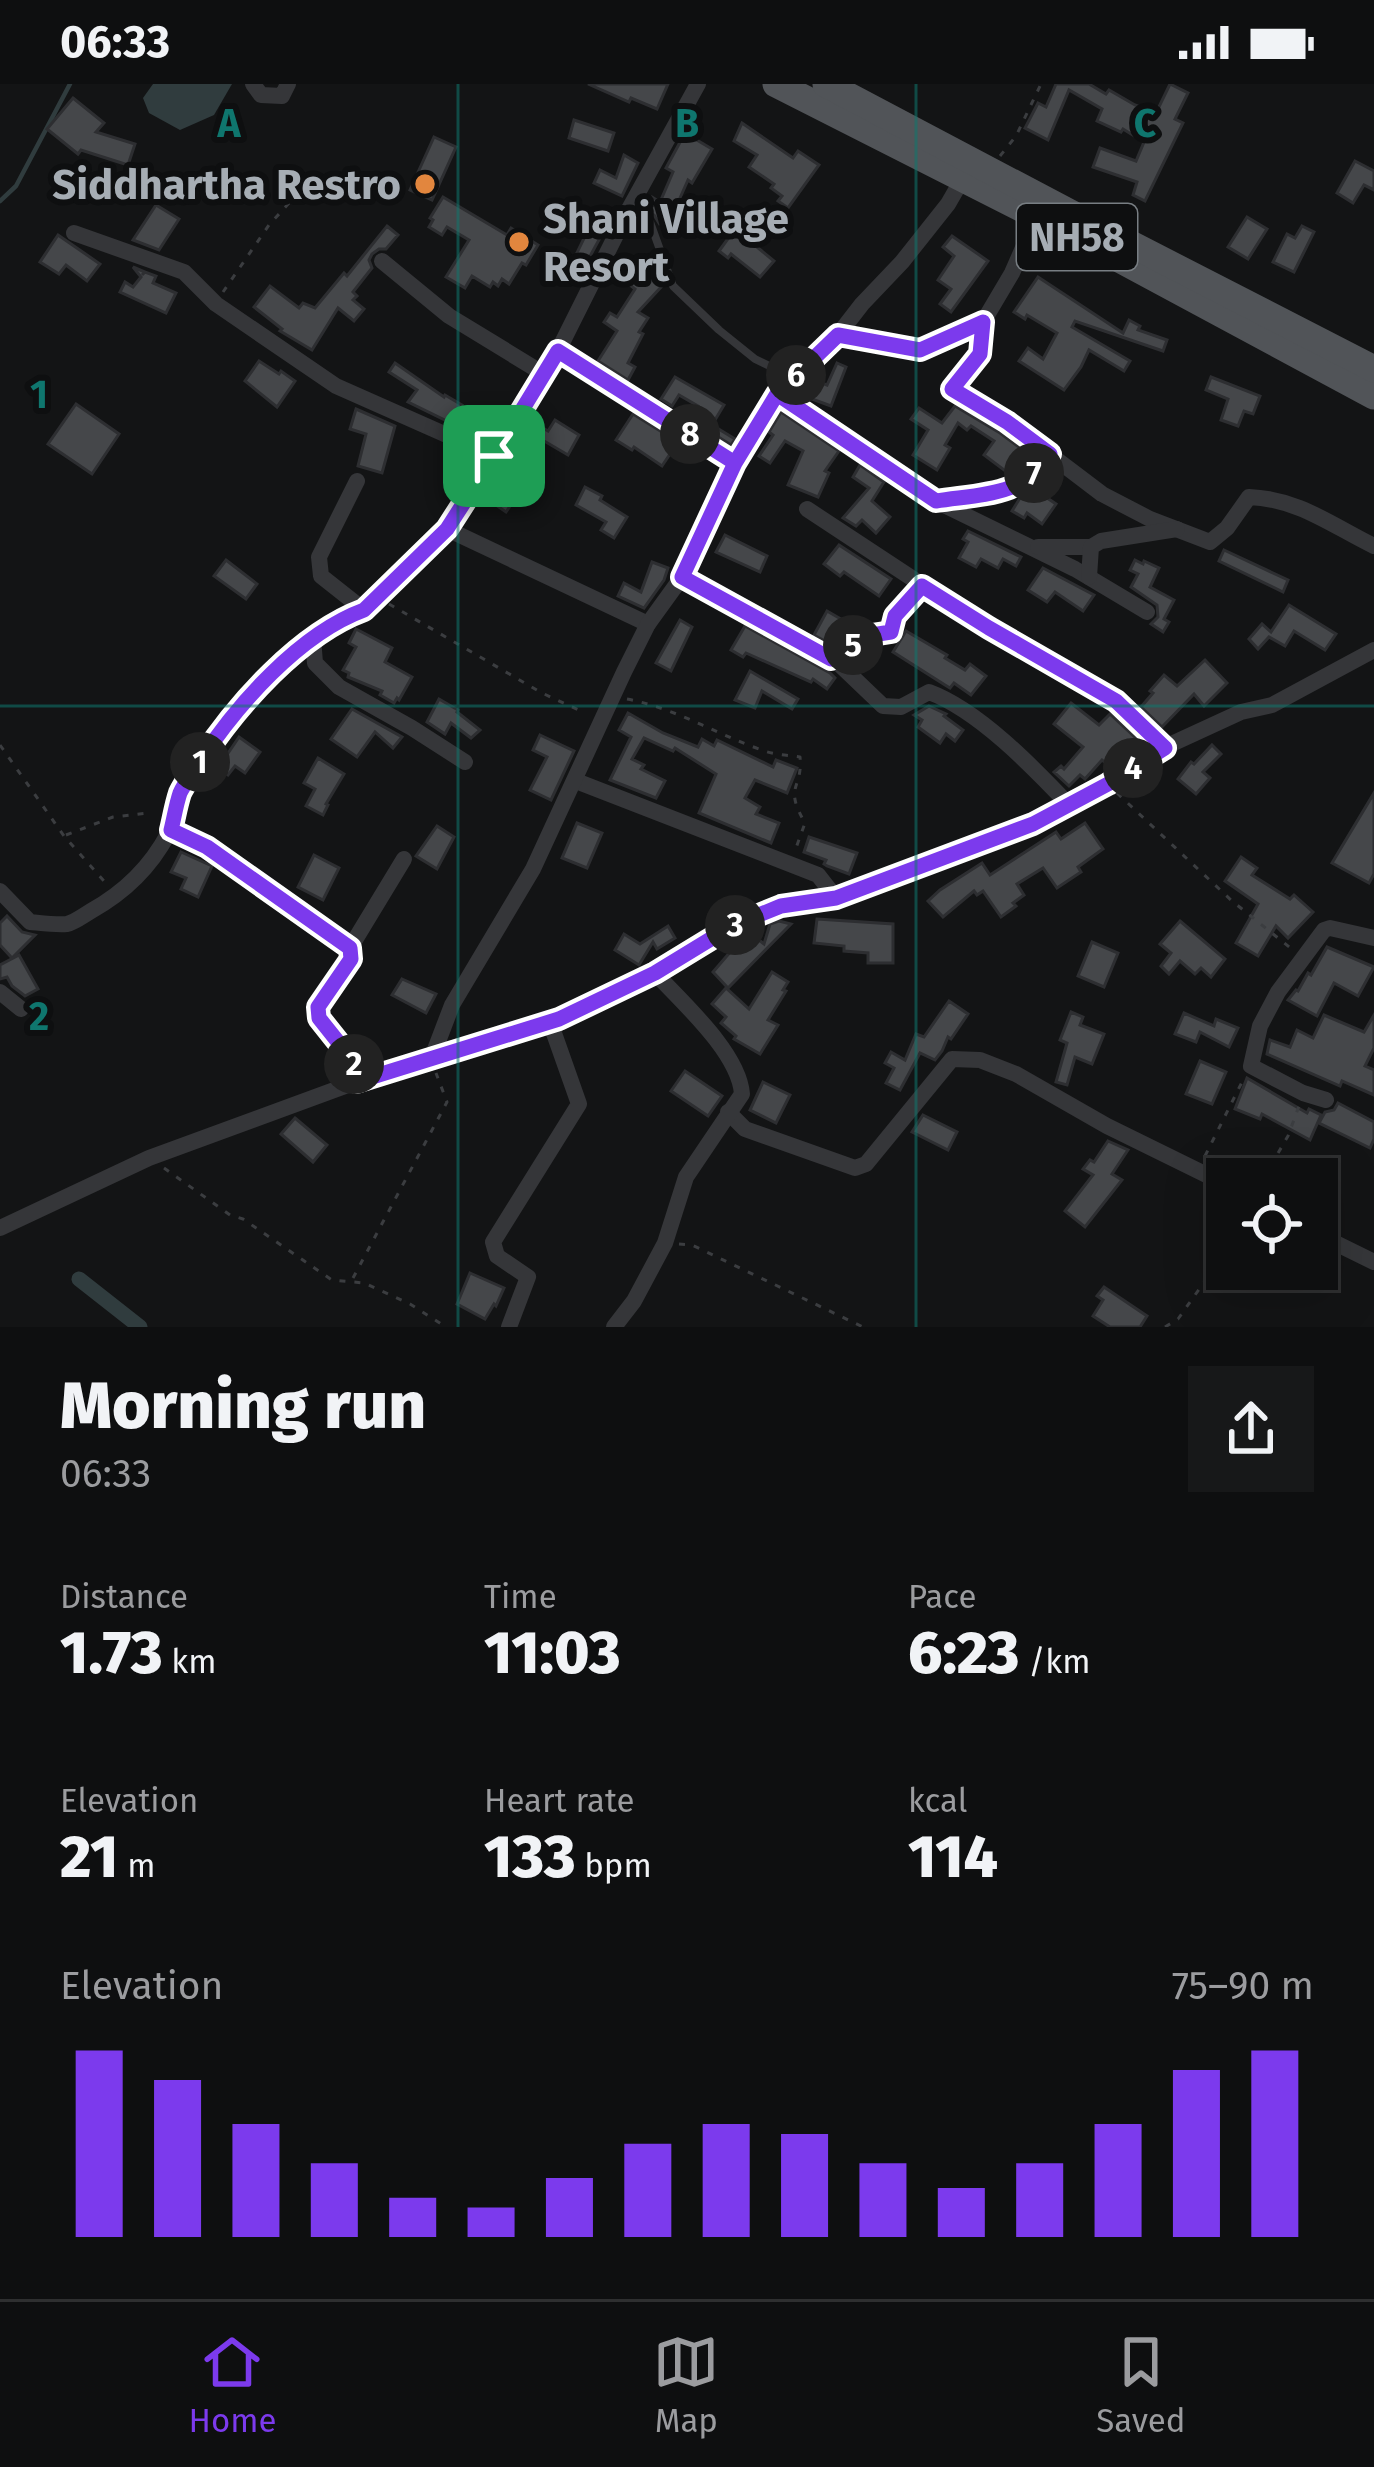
<!DOCTYPE html>
<html lang="en">
<head>
<meta charset="utf-8">
<style>
	:root { --surface:#0e0f10; --page:#171819; --text:#f1f3f6; --muted:#9b9c9f; --line:#2e2f30; --accent:#7c3aed }
	body { margin:0; font-family:"Fira Sans",sans-serif; background:var(--page); color:var(--text); height:100vh; display:flex; flex-direction:column; font-size:45px; white-space:nowrap }
	* { box-sizing:border-box; margin:0 }
	p { font-size:39px; color:var(--muted) }
	.icon { flex:none; width:66px; height:66px; fill:none; stroke:currentColor; stroke-width:2; stroke-linecap:round; stroke-linejoin:round }
	.map { position:relative; height:1243px; overflow:hidden }
	.details { display:flex; flex-direction:column; background:var(--surface); flex:1 }
	.details>* { flex:none }
	.controls { position:absolute; left:1206px; top:1074px; display:grid; gap:24px }
	.controls a { display:grid; place-items:center; width:132px; height:132px; border-radius:0px; background:var(--surface); box-shadow:0 12px 48px #0002,0 0 0 3px var(--line); font-size:60px }
	.pin { position:absolute; display:grid; place-items:center; width:102px; height:102px; color:#fff; margin:-51px; border-radius:24px; box-shadow:0 6px 18px #0006 }
	.km { position:absolute; width:60px; height:60px; margin:-30px; border-radius:50%; background:#222; color:#fff; font-size:33px; line-height:60px; text-align:center }
	.round { display:grid; place-items:center; flex:none; width:126px; height:126px; border-radius:0px; background:var(--page) }
	.summary { display:flex; align-items:center; justify-content:space-between; height:204px; padding:0 60px }
	h1 { font-size:66px; font-weight:800; line-height:90px }
	.metrics { display:grid; grid-template-columns:repeat(3,1fr); gap:18px; height:204px; padding:12px 60px }
	.metrics div { display:grid; align-content:center }
	.metrics b { font-size:60px; font-weight:800 }
	.metrics small { font-size:33px; font-weight:400 }
	.metrics p { font-size:33px }
	.chart { height:336px; padding:24px 60px }
	.chart p { display:flex; justify-content:space-between }
	.chart svg { width:100%; height:216px; margin-top:12px; stroke:var(--accent); stroke-width:6 }
	.status { display:flex; justify-content:space-between; align-items:center; height:84px; padding:0 60px; background:var(--surface); direction:ltr }
	.status svg { height:33px; fill:currentColor }
	.dock { display:flex; justify-content:space-around; align-items:center; height:168px; border-top:3px solid var(--line); background:var(--surface); font-size:33px; color:var(--muted) }
	.dock a { display:grid; justify-items:center; gap:6px }
	.dock .current { color:var(--accent) }
	.map>svg:first-child { display:block }
	.water { fill:#303c3e }
	.lines { fill:none; stroke-linecap:round; stroke-linejoin:round }
	.stream { stroke:#303c3e; stroke-width:4.5 }
	.canal { stroke:#303c3e; stroke-width:15 }
	.building { fill:#45474a; stroke:#2d2e31; stroke-width:3 }
	.path { stroke:#3b3d40; stroke-width:3; stroke-dasharray:6 9; stroke-linecap:butt }
	.lane { stroke:#353639; stroke-width:8 }
	.street { stroke:#353639; stroke-width:16 }
	.primary { stroke:#515458; stroke-width:27 }
	.route-casing { stroke:#fff; stroke-width:24 }
	.route { stroke:#7c3aed; stroke-width:15 }
	.grid { fill:none; stroke:#0f766e; stroke-width:3; stroke-opacity:0.55 }
	.poi-dot { fill:#e2863e; stroke:#0e0f10; stroke-width:4.5 }
	.labels { text-anchor:middle; stroke-width:12; stroke-linejoin:round; paint-order:stroke }
	.shield { fill:#0e0f10; stroke:#787e83; stroke-width:3 }
	.shield-label { font-size:39px; font-weight:bold; fill:#a6adb4 }
	.poi-label { font-size:42px; font-weight:bold; fill:#a6adb4; stroke:#0e0f10; text-anchor:end }
	.grid-label { font-size:39px; text-anchor:middle; font-weight:bold; fill:#0f766e; stroke:#0e0f10; stroke-width:12; stroke-linejoin:round; paint-order:stroke }
</style>
</head>
<body>
<div class="status"><b>06:33</b><svg viewBox="0 0 49 12"><path d="M0 12V9h3v3zM5 12V6h3v6zM10 12V3h3v9zM15 12V0h3v12zM26 1h20v11H26zM47 4h2v5h-2z"/></svg></div>
<div class="map">
<svg width="1374" height="1243" viewBox="0 0 1374 1243">
	<rect width="100%" height="100%" fill="#131415"/>
	<!-- water -->
	<path class="water" d="M153,0H232L214,31L180,46L149,29L143,14Z"/>
	<g class="lines">
		<!-- stream -->
		<path class="stream" d="M0,117L16,102L70,0"/>
		<!-- canal -->
		<path class="canal" d="M79,1195L140,1243"/>
	</g>
	<!-- building -->
	<g class="building">
		<path d="M588,0H668L657,25L631,14L629,18Z"/>
		<path d="M1056,0H1089L1106,10L1109,6L1135,21L1146,25L1148,22L1157,27L1170,0L1188,9L1175,35L1183,39L1145,117L1133,111L1137,98L1093,83L1100,64L1136,77L1144,58L1123,45L1121,48L1097,37L1102,25L1069,6L1048,56L1025,44L1038,19L1046,23Z"/>
		<path d="M73,14L104,39L96,48L135,60L128,81L81,66L78,70L47,45Z"/>
		<path d="M574,36L614,49L608,67L569,54Z"/>
		<path d="M742,39L793,74L798,67L819,81L788,124L778,117L782,112L771,104L774,100L749,83L757,71L734,57Z"/>
		<path d="M685,49L712,65L692,99L688,96L676,123L670,120L659,139L654,131L643,128L652,113L660,118L673,88L666,84Z"/>
		<path d="M434,53L456,63L432,116L410,106Z"/>
		<path d="M624,71L638,79L622,112L594,99L600,86L616,94Z"/>
		<path d="M1355,77L1374,87V106L1364,101L1353,119L1337,109Z"/>
		<path d="M443,113L507,151L511,144L538,161L526,181L522,179L509,200L502,195L498,202L493,198L490,203L472,192L465,204L446,193L469,156L447,143L442,151L429,143L433,136L430,134Z"/>
		<path d="M156,121L179,135L159,166L133,156Z"/>
		<path d="M1247,133L1267,145L1248,175L1228,163Z"/>
		<path d="M387,142L398,151L386,165H379L372,170L369,176L372,184L353,208L357,212L353,216L364,225L354,237L338,224L312,266L280,247L282,245L254,223L270,202L299,224L303,219L315,224L344,189L347,192Z"/>
		<path d="M1302,142L1314,148L1294,188L1273,178L1287,150L1295,154Z"/>
		<path d="M735,145L774,177L760,193L731,170L728,174L719,167Z"/>
		<path d="M587,148L600,154L577,196L554,184L562,170L573,177Z"/>
		<path d="M58,151L100,180L87,197L66,181L59,190L40,178Z"/>
		<path d="M952,152L988,177L951,228L940,220L951,205L938,196L954,172L943,163Z"/>
		<path d="M638,181L662,202L638,228L648,234L639,248L643,250L628,279L635,283L628,296L598,277L617,247L604,238L610,229L617,233L635,205L624,196Z"/>
		<path d="M133,183L145,188L142,191L145,188L156,192L153,199L176,209L166,229L120,208L125,198L133,203L141,193Z"/>
		<path d="M1038,193L1123,249L1129,236L1140,242L1138,246L1167,256L1163,267L1075,237L1072,243L1130,277L1124,287L1089,266L1081,283L1064,306L1019,277L1028,264L1043,275L1057,249L1027,231L1025,235L1014,228Z"/>
		<path d="M259,277L279,290L281,287L295,297L277,323L245,297Z"/>
		<path d="M395,279L444,313L445,311L462,321L451,339L408,318L417,306L389,288Z"/>
		<path d="M837,279L846,283L831,322L801,311L811,295L827,301Z"/>
		<path d="M675,293L724,321L712,341L735,355L731,361L690,335L698,322L679,311L672,322L661,315Z"/>
		<path d="M1211,293L1260,312L1253,330L1244,327L1238,342L1221,336L1228,315L1206,306Z"/>
		<path d="M76,320L119,350L92,390L48,360Z"/>
		<path d="M955,322L1000,349L1038,377L1023,400L984,371L994,357L971,342L967,346L958,339L945,361L950,364L937,386L913,371L928,346L911,335L919,324L942,339Z"/>
		<path d="M356,325L395,342L382,389L358,382L366,350L350,345Z"/>
		<path d="M781,328L839,367L825,387L829,389L818,413L788,401L803,367L785,357L770,379L759,372L773,351L769,348Z"/>
		<path d="M633,330L678,358L662,382L634,363L632,366L616,356Z"/>
		<path d="M555,336L579,351L568,371L539,354L536,360L524,352L533,338L548,347Z"/>
		<path d="M860,381L884,398L872,417L890,433L876,449L862,436L856,442L843,434L869,404L853,393Z"/>
		<path d="M504,387L525,401L506,428L483,412Z"/>
		<path d="M1028,401L1056,420L1042,440L1027,429L1024,434L1012,427Z"/>
		<path d="M585,403L602,412L600,416L627,433L614,454L601,446L606,438L576,421Z"/>
		<path d="M968,447L1021,473L1016,482L1003,475L998,484L981,475L976,483L959,474L968,458L963,455Z"/>
		<path d="M725,451L767,472L760,488L716,468Z"/>
		<path d="M839,461L891,495L879,512L844,488L840,492L824,480Z"/>
		<path d="M1224,466L1288,496L1283,508L1219,477Z"/>
		<path d="M226,476L257,500L246,515L214,492Z"/>
		<path d="M1135,476L1143,480L1144,477L1159,484L1150,503L1174,516L1164,535L1169,538L1163,548L1151,540L1158,533L1157,521L1131,503L1138,490L1130,486Z"/>
		<path d="M652,478L668,484L664,496L644,524L618,512L624,499L641,508Z"/>
		<path d="M1043,484L1094,511L1083,527L1055,508L1047,518L1028,506Z"/>
		<path d="M1289,521L1336,550L1325,566L1294,547L1285,562L1269,553L1258,565L1249,555L1262,540L1271,548Z"/>
		<path d="M827,527L853,542L839,565L814,551Z"/>
		<path d="M680,536L692,543L671,587L656,579Z"/>
		<path d="M745,542L830,589L835,594L827,605L813,595L811,598L746,569L743,573L731,566Z"/>
		<path d="M356,545L392,564L385,578L412,593L399,616L397,614L394,619L380,611L382,607L348,593L349,589L343,586L356,563L349,559Z"/>
		<path d="M906,547L947,571L945,574L965,586L970,580L986,592L971,611L954,599L950,604L945,601L893,568Z"/>
		<path d="M1205,576L1227,599L1204,622L1194,610L1162,643L1141,623L1153,609L1150,607L1164,591L1177,602Z"/>
		<path d="M750,587L798,615L792,625L762,607L755,624L735,616Z"/>
		<path d="M439,615L458,626L457,628L480,646L471,654L451,639L445,650L427,638Z"/>
		<path d="M1071,619L1099,641L1110,630L1140,658L1131,668L1122,660L1106,679L1102,676L1085,695L1080,691L1069,702L1054,688L1061,682L1064,685L1083,663L1054,640Z"/>
		<path d="M929,622L946,630L944,632L963,646L955,657L946,650L940,659L918,643L922,636L914,631Z"/>
		<path d="M352,625L402,653L393,664L375,648L357,673L331,655Z"/>
		<path d="M628,629L663,649L698,663L702,655L714,662L717,656L773,683L776,676L797,684L787,709L755,696L745,714L760,723L756,730L779,739L771,759L699,729L716,690L675,664L673,667L644,654L632,675L644,681L641,685L665,697L656,714L610,696L631,653L619,646Z"/>
		<path d="M540,651L574,667L551,716L530,706L547,673L533,666Z"/>
		<path d="M239,653L260,668L245,689L235,682L228,691L218,684Z"/>
		<path d="M1212,661L1221,670L1203,688L1210,694L1196,710L1178,695L1191,678L1194,680Z"/>
		<path d="M318,674L344,690L326,720L328,721L323,731L306,722L315,705L304,699Z"/>
		<path d="M1374,709V790L1369,799L1332,779Z"/>
		<path d="M577,739L602,749L587,784L562,774Z"/>
		<path d="M1085,739L1103,765L1078,783L1081,788L1057,804L1043,784L1017,800L1024,811L1013,819L1016,822L1001,833L983,807L977,811L974,807L943,833L928,817L940,806L982,779L990,791L1056,748L1061,755Z"/>
		<path d="M437,742L454,753L437,785L416,772Z"/>
		<path d="M809,753L857,769L849,790L827,782L824,780L826,776L804,768Z"/>
		<path d="M181,768L212,782L198,813L181,805L186,794L171,788Z"/>
		<path d="M314,771L339,784L323,816L298,803Z"/>
		<path d="M1241,773L1257,784L1252,791L1290,815L1294,811L1313,828L1288,854L1276,842L1258,872L1236,859L1258,820L1225,797Z"/>
		<path d="M7,832L22,848L35,851L12,874L0,861V839Z"/>
		<path d="M817,835L893,840V879H868V869L844,867V862L814,859Z"/>
		<path d="M779,837L791,840L728,904L713,888L738,859L742,863L753,851L764,860L770,840Z"/>
		<path d="M1180,837L1225,875L1211,893L1201,884L1195,890L1180,877L1169,890L1161,882L1171,869L1160,860Z"/>
		<path d="M668,842L675,854L657,865L653,858L639,881L615,866L624,850L640,860Z"/>
		<path d="M1092,858L1118,869L1104,903L1078,892Z"/>
		<path d="M1327,863L1374,883L1358,912L1334,899L1317,932L1288,916L1296,906L1298,907L1308,889L1311,891Z"/>
		<path d="M19,871L38,905L25,912L12,902L7,893L0,895V881Z"/>
		<path d="M772,888L788,898L783,906L786,907L768,936L778,941L760,970L734,955L736,952L721,939L726,933L712,920L726,904L749,925Z"/>
		<path d="M402,895L436,910L426,929L392,911Z"/>
		<path d="M949,917L968,930L951,955L948,953L942,967L935,976L920,969L900,1006L886,999L894,984L885,979L891,968L905,976L916,950L924,953Z"/>
		<path d="M1071,928L1083,933L1080,941L1104,950L1092,980L1075,973L1067,1001L1056,998L1067,959L1060,956Z"/>
		<path d="M1184,929L1214,942L1216,935L1238,944L1229,963L1200,948L1196,958L1175,950Z"/>
		<path d="M1324,931L1364,948L1374,931V964L1365,982L1374,986V1011L1342,997L1340,1002L1267,970L1270,956L1290,963L1297,946L1313,954Z"/>
		<path d="M1200,977L1226,988L1212,1020L1186,1010Z"/>
		<path d="M685,987L722,1012L708,1032L671,1007Z"/>
		<path d="M1247,994L1307,1029L1309,1025L1321,1031L1310,1056L1262,1030L1260,1035L1235,1025Z"/>
		<path d="M763,998L790,1011L776,1039L750,1026Z"/>
		<path d="M1338,1019L1374,1038V1055L1370,1064L1319,1039L1325,1028L1334,1026Z"/>
		<path d="M923,1031L957,1048L948,1066L912,1048Z"/>
		<path d="M295,1034L327,1061L313,1078L281,1050Z"/>
		<path d="M1108,1057L1128,1066L1112,1090L1122,1096L1085,1143L1065,1127L1093,1091L1083,1085L1090,1076L1094,1078Z"/>
		<path d="M470,1189L504,1204L496,1222L494,1220L485,1235L457,1220Z"/>
		<path d="M1104,1203L1147,1232L1140,1243H1110L1093,1232L1103,1216L1097,1212Z"/>
	</g>
	<g class="lines">
		<!-- path -->
		<g class="path">
			<path d="M1000,72L1016,52L1041,0"/>
			<path d="M223,208L269,141L300,107"/>
			<path d="M961,413L1023,400L1040,384"/>
			<path d="M389,520L542,609L585,629"/>
			<path d="M848,565L871,551L891,548L895,532L910,515"/>
			<path d="M627,615C678,625 715,650 762,666C774,671 788,671 800,673C803,706 783,701 805,739L796,764L798,767"/>
			<path d="M0,661L64,752L104,797"/>
			<path d="M1117,709L1232,817L1293,866"/>
			<path d="M66,751L113,733L148,729"/>
			<path d="M1205,1072L1244,994"/>
			<path d="M164,1084L230,1131L243,1135L332,1196L364,1199L410,1220L446,1243"/>
			<path d="M1263,1095L1288,1052L1299,1022"/>
			<path d="M679,1160L692,1161L863,1243"/>
			<path d="M353,1194L447,1018L436,989"/>
			<path d="M1165,1243L1178,1235L1227,1166"/>
		</g>
		<!-- lane -->
		<path class="lane" d="M650,138L673,202L719,246L755,275L792,293"/>
		<!-- street -->
		<g class="street">
			<path d="M253,0L261,11L282,12L288,0"/>
			<path d="M74,149L184,188L216,220L336,302L494,372"/>
			<path d="M382,177L449,232L544,290"/>
			<path d="M983,238L980,270L952,305L1007,338L1102,410L1150,435L1210,458L1227,444L1249,413C1299,415 1331,441 1374,462"/>
			<path d="M838,251L920,266L983,238L1012,189L1036,134"/>
			<path d="M558,267L735,379"/>
			<path d="M777,310L936,417L1075,485L1147,528"/>
			<path d="M357,397L319,473L321,492L364,526"/>
			<path d="M807,425L989,545L1116,618L1165,663"/>
			<path d="M447,445L648,540"/>
			<path d="M1038,463H1091"/>
			<path d="M682,493L838,579L883,622L901,623L929,608C978,626 1033,683 1069,721"/>
			<path d="M1089,493L1091,463L1101,457L1177,445"/>
			<path d="M313,554L315,579L339,603L412,644L465,678"/>
			<path d="M576,697L818,791L836,814"/>
			<path d="M171,746L207,763L350,864L351,875L318,923L319,934L354,978L356,998"/>
			<path d="M0,807L30,838C41,839 56,841 67,840C75,838 84,831 91,827C125,808 150,784 168,750C176,736 175,719 182,705C211,644 300,550 364,526L447,445L494,372L558,267L629,125L698,0"/>
			<path d="M350,864L404,775"/>
			<path d="M0,908L21,925"/>
			<path d="M431,976L452,921L533,785L624,588L648,540L682,493L735,379L777,310L838,251L862,220L902,178L948,120L963,94"/>
			<path d="M1326,1016L1303,1009L1251,982L1260,942L1278,908L1324,846L1330,844L1374,854"/>
			<path d="M728,1028L745,1045L855,1084L866,1080L952,975L980,976L1016,990L1107,1042L1227,1101"/>
			<path d="M0,1144L149,1074L356,998L559,935L655,889L732,842L781,822L836,814L1033,740L1108,699L1165,663L1241,628L1272,621L1374,566"/>
			<path d="M1317,1150L1374,1178"/>
			<path d="M509,1243L528,1193L497,1172L493,1158L579,1020L550,938"/>
			<path d="M614,1243L634,1217L665,1159L686,1093L742,1010C739,969 683,919 655,889"/>
		</g>
		<!-- primary -->
		<g class="primary">
			<path d="M776,0L1082,155L1374,312"/>
			<path d="M826,0L1093,141"/>
			<path d="M1127,158L1374,285"/>
		</g>
	</g>
	<g class="lines">
		<defs>
			<path id="route" d="M494,372L447,445L364,526C299,550 237,621 200,677C194,688 185,698 180,709C176,721 174,734 171,746L207,763L350,864L351,875L318,923L319,934L354,978L356,998L559,935L655,889L732,842L781,822L836,814L1033,740L1108,700L1165,664L1116,617L989,544L922,502L895,532L891,548L872,551L831,575L682,493L735,379L777,310L838,251L920,266L983,238L980,270L952,305L1007,338L1050,370C1024,413 980,410 936,417L777,310L735,379L558,267L494,372"/>
		</defs>
		<!-- route casing -->
		<use href="#route" class="route-casing"/>
		<!-- route -->
		<use href="#route" class="route"/>
	</g>
	<!-- grid -->
	<path class="grid" d="M458,0V1243M916,0V1243M0,622H1374"/>
	<!-- markers -->
	<g class="poi-dot">
		<circle cx="425" cy="100" r="12"/>
		<circle cx="519" cy="158" r="12"/>
	</g>
	<g class="labels">
		<!-- shield labels -->
		<rect class="shield" x="1017" y="120" width="120" height="66" rx="9"/>
		<g class="shield-label">
			<text x="1077" y="167">NH58</text>
		</g>
		<!-- poi labels -->
		<g class="poi-label">
			<text x="401" y="115">Siddhartha Restro</text>
			<text x="543" y="149" text-anchor="start">Shani Village<tspan x="543" dy="48">Resort</tspan></text>
		</g>
	</g>
	<g class="grid-label">
		<text x="229" y="53">A</text>
		<text x="687" y="53">B</text>
		<text x="1145" y="53">C</text>
		<text x="39" y="324">1</text>
		<text x="39" y="946">2</text>
	</g>
</svg>
<div class="controls">
<a><svg class="icon" aria-label="locate" viewBox="0 0 24 24"><circle cx="12" cy="12" r="6"/><path d="M12 2v4M12 18v4M2 12h4M18 12h4"/></svg></a>
</div>
<div class="pin" style="left:494px;top:372px;background:#1e9e55"><svg class="icon" aria-label="arrive" viewBox="0 0 24 24"><path d="M6 21V4h12l-3 4 3 4H6"/></svg></div>
<b class="km" style="left:200px;top:678px">1</b>
<b class="km" style="left:354px;top:980px">2</b>
<b class="km" style="left:735px;top:841px">3</b>
<b class="km" style="left:1133px;top:684px">4</b>
<b class="km" style="left:853px;top:561px">5</b>
<b class="km" style="left:796px;top:291px">6</b>
<b class="km" style="left:1034px;top:389px">7</b>
<b class="km" style="left:690px;top:350px">8</b>
</div>
<section class="details">
<div class="summary"><div><h1>Morning run</h1><p>06:33</p></div><a class="round"><svg class="icon" aria-label="share" viewBox="0 0 24 24"><path d="M12 15V3M7 8l5-5 5 5M5 13v7h14v-7"/></svg></a></div>
<div class="metrics">
<div><p>Distance</p><b>1.73<small> km</small></b></div>
<div><p>Time</p><b>11:03</b></div>
<div><p>Pace</p><b>6:23<small> /km</small></b></div>
</div>
<div class="metrics">
<div><p>Elevation</p><b>21<small> m</small></b></div>
<div><p>Heart rate</p><b>133<small> bpm</small></b></div>
<div><p>kcal</p><b>114</b></div>
</div>
<div class="chart"><p><span>Elevation</span>75–90 m</p>
<svg viewBox="0 0 160 44" preserveAspectRatio="none"><path d="M5 44V6M15 44V12M25 44V21M35 44V29M45 44V36M55 44V38M65 44V32M75 44V25M85 44V21M95 44V23M105 44V29M115 44V34M125 44V29M135 44V21M145 44V10M155 44V6"/></svg>
</div>
</section>
<nav class="dock">
<a class="current"><svg class="icon" aria-label="home" viewBox="0 0 24 24"><path d="M3 11l9-7 9 7M6 9v11h12V9"/></svg>Home</a>
<a><svg class="icon" aria-label="map" viewBox="0 0 24 24"><path d="M3 6l6-2 6 2 6-2v14l-6 2-6-2-6 2zM9 4v14M15 6v14"/></svg>Map</a>
<a><svg class="icon" aria-label="saved" viewBox="0 0 24 24"><path d="M7 4h10v16l-5-4-5 4z"/></svg>Saved</a>
</nav>
</body>
</html>
